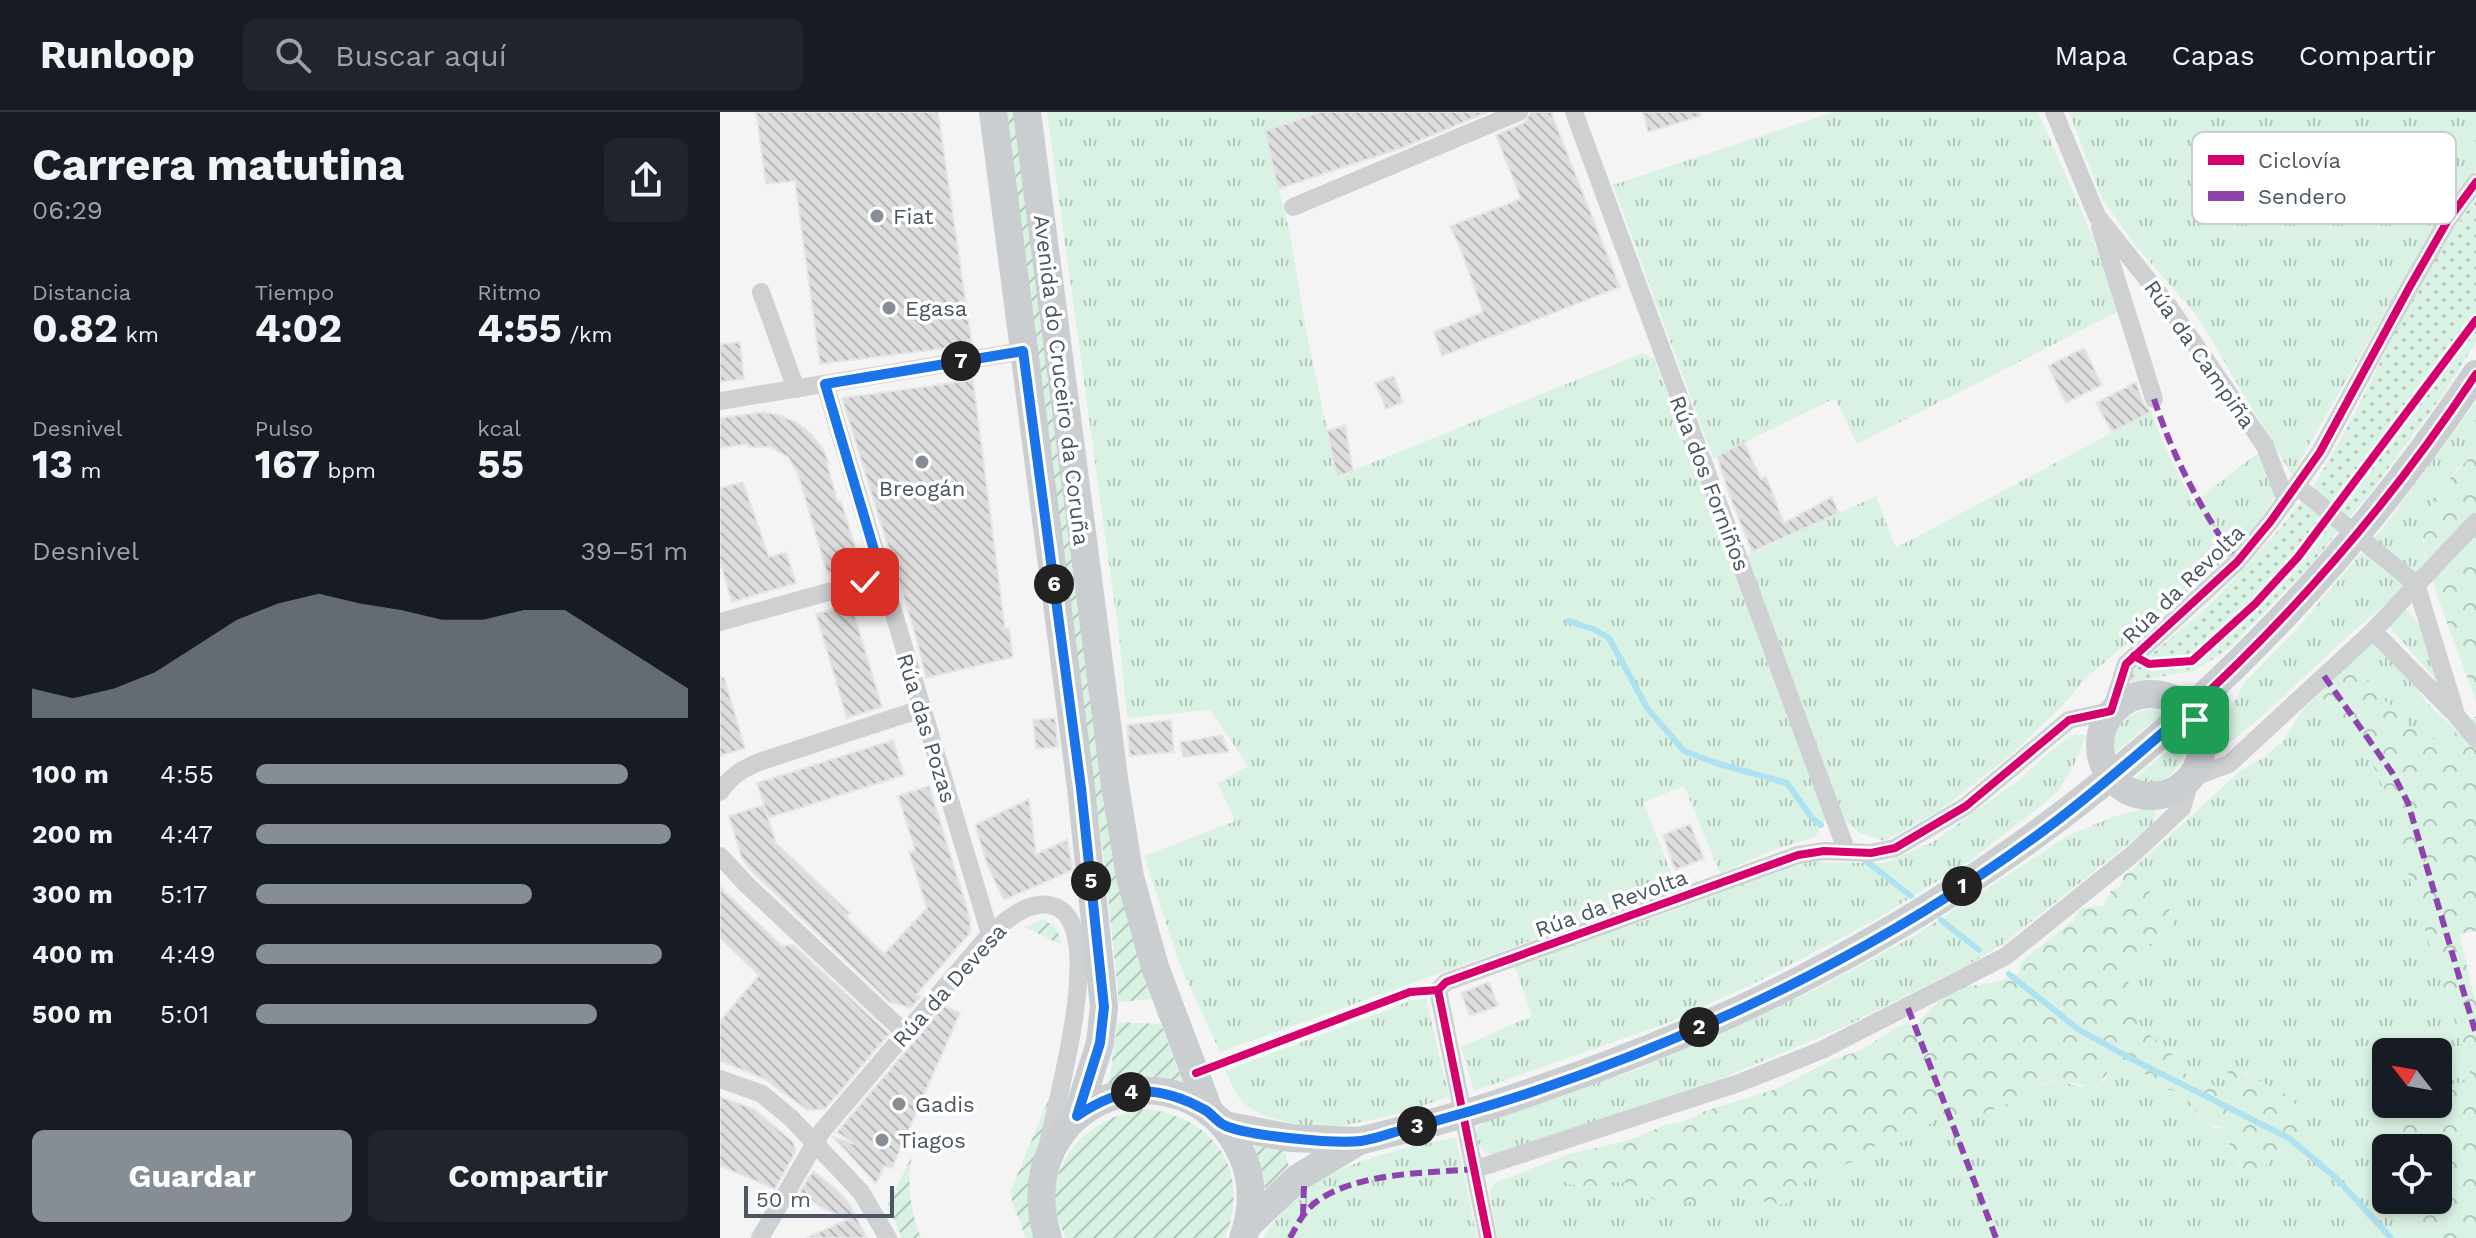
<!DOCTYPE html>
<html lang="es">
<head>
<meta charset="utf-8">
<style>
	:root { --surface:#171b24; --page:#20242c; --text:#f1f3f6; --muted:#9ea1a6; --line:#363941; --accent:#868d94 }
	body { margin:0; font-family:"Work Sans",sans-serif; background:var(--page); color:var(--text); height:100vh; display:flex; flex-direction:column; font-size:30px; white-space:nowrap }
	* { box-sizing:border-box; margin:0 }
	p { font-size:26px; color:var(--muted) }
	.icon { flex:none; width:44px; height:44px; fill:none; stroke:currentColor; stroke-width:2; stroke-linecap:round; stroke-linejoin:round }
	.map { position:relative; flex:1; overflow:hidden }
	.drawer { display:flex; flex-direction:column; background:var(--surface); width:720px }
	.drawer>* { flex:none }
	.needle { width:52px; rotate:301deg }
	.buttons { position:absolute; left:1652px; top:926px; display:grid; gap:16px }
	.buttons a { display:grid; place-items:center; width:80px; height:80px; border-radius:12px; background:var(--surface); box-shadow:0 4px 12px #0003; font-size:40px }
	.scale { position:absolute; left:24px; bottom:20px; width:150px; box-sizing:border-box; padding-left:8px; border:4px solid #4a5661; border-top:0; font-size:22px; line-height:28px; white-space:nowrap; color:#4a5661; -webkit-text-stroke:6px #fff; paint-order:stroke }
	.pin { position:absolute; display:grid; place-items:center; width:68px; height:68px; color:#fff; margin:-34px; border-radius:16px; box-shadow:0 4px 12px #0006 }
	.km { position:absolute; width:40px; height:40px; margin:-20px; border-radius:50%; background:#222; color:#fff; font-size:22px; line-height:40px; text-align:center }
	.round { display:grid; place-items:center; flex:none; width:84px; height:84px; border-radius:12px; background:var(--page) }
	.head { display:flex; align-items:center; justify-content:space-between; height:136px; padding:0 32px }
	h1 { font-size:44px; font-weight:700; line-height:60px }
	.stats { display:grid; grid-template-columns:repeat(3,1fr); gap:12px; height:136px; padding:8px 32px }
	.stats div { display:grid; align-content:center }
	.stats b { font-size:40px; font-weight:700 }
	.stats small { font-size:22px; font-weight:400 }
	.stats p { font-size:22px }
	.chart { height:224px; padding:16px 32px }
	.chart p { display:flex; justify-content:space-between }
	.chart svg { width:100%; height:144px; margin-top:8px; fill:var(--accent); opacity:.7 }
	.primary-button { display:flex; gap:16px; margin-top:auto; padding:16px 32px }
	.primary-button a { flex:1; height:92px; border-radius:12px; background:var(--accent); color:#fff; font-size:32px; font-weight:700; line-height:92px; text-align:center }
	.primary-button a+a { background:var(--page); color:var(--text) }
	ul { padding:0 32px; list-style:none; font-size:26px }
	li { display:grid; grid-template-columns:128px 96px 1fr; align-items:center; height:60px }
	li i { height:20px; border-radius:10px; background:var(--accent) }
	header { display:flex; align-items:center; gap:48px; box-sizing:border-box; height:112px; padding:0 40px; background:var(--surface); border-bottom:2px solid var(--line) }
	header strong { font-size:38px }
	nav { display:flex; gap:44px; margin-inline-start:auto; font-size:28px }
	.search { width:560px; height:72px; background:var(--page); display:flex; align-items:center; gap:20px; box-sizing:border-box; padding:0 28px; border-radius:12px; color:var(--muted); font-size:30px }
	main { display:flex; flex:1; min-height:0 }
	.map>svg:first-child { display:block }
	.grass { fill:url(#grass-tufts) }
	.forest { fill:url(#forest-crowns) }
	.park { fill:url(#park-dots) }
	.garden { fill:url(#garden-furrows) }
	.lines { fill:none; stroke-linecap:round; stroke-linejoin:round }
	.stream { stroke:#aee2f0; stroke-width:6 }
	.building { fill:url(#building-back-hatch); stroke:#e5e6e7; stroke-width:2 }
	.street { stroke:#ced0d2; stroke-width:18 }
	.primary { stroke:#caced1; stroke-width:28 }
	.street-bridge { stroke:#ced0d2; stroke-width:18 }
	.primary-bridge { stroke:#caced1; stroke-width:28 }
	.quiet { stroke:#8e44ad; stroke-width:6; stroke-dasharray:12 6; stroke-linecap:butt }
	.cycleway-casing { stroke:#fff; stroke-width:13 }
	.cycleway { stroke:#d6006c; stroke-width:8 }
	.route-casing { stroke:#fff; stroke-width:16 }
	.route { stroke:#1a73e8; stroke-width:10 }
	.poi-dot { fill:#868d94; stroke:#fff; stroke-width:3 }
	.labels { text-anchor:middle; stroke-width:7; stroke-linejoin:round; paint-order:stroke }
	.poi-label { font-size:22px; fill:#4a5661; stroke:#fff; text-anchor:start }
	.street-label { font-size:22px; fill:#4a5661; stroke:#fff }
	.key { fill:#fff; stroke:#c9ccd0; stroke-width:2 }
	.key-label { font-size:22px; fill:#4a5661 }
</style>
</head>
<body>
<header>
<strong>Runloop</strong>
<div class="search"><svg class="icon" aria-label="search" viewBox="0 0 24 24"><circle cx="10" cy="10" r="6"/><path d="M15 15l6 6"/></svg>Buscar aquí</div>
<nav><a>Mapa</a><a>Capas</a><a>Compartir</a></nav>
</header>
<main>
<section class="drawer">
<div class="head"><div><h1>Carrera matutina</h1><p>06:29</p></div><a class="round"><svg class="icon" aria-label="share" viewBox="0 0 24 24"><path d="M12 15V3M7 8l5-5 5 5M5 13v7h14v-7"/></svg></a></div>
<div class="stats">
<div><p>Distancia</p><b>0.82<small> km</small></b></div>
<div><p>Tiempo</p><b>4:02</b></div>
<div><p>Ritmo</p><b>4:55<small> /km</small></b></div>
</div>
<div class="stats">
<div><p>Desnivel</p><b>13<small> m</small></b></div>
<div><p>Pulso</p><b>167<small> bpm</small></b></div>
<div><p>kcal</p><b>55</b></div>
</div>
<div class="chart"><p><span>Desnivel</span>39–51 m</p>
<svg viewBox="0 0 160 44" preserveAspectRatio="none"><path d="M0 44V35L10 38L20 35L30 30L40 22L50 14L60 9L70 6L80 9L90 11L100 14L110 14L120 11L130 11L140 19L150 27L160 35V44z"/></svg>
</div>
<ul>
<li><b>100 m</b>4:55<i style="width:86%"></i></li>
<li><b>200 m</b>4:47<i style="width:96%"></i></li>
<li><b>300 m</b>5:17<i style="width:64%"></i></li>
<li><b>400 m</b>4:49<i style="width:94%"></i></li>
<li><b>500 m</b>5:01<i style="width:79%"></i></li>
</ul>
<div class="primary-button"><a>Guardar</a><a>Compartir</a></div>
</section>
<div class="map">
<svg width="1756" height="1126" viewBox="0 0 1756 1126">
	<defs>
		<pattern id="grass-tufts" width="24" height="20" patternUnits="userSpaceOnUse" patternTransform="scale(2)"><rect width="24" height="20" fill="#d9f2e3"/><path d="M3 7l-1-3M5 7V3M7 7l1-3M15 17l-1-3M17 17v-4M19 17l1-3" fill="none" stroke="#b2c7bb"/></pattern>
		<pattern id="forest-crowns" width="20" height="18" patternUnits="userSpaceOnUse" patternTransform="scale(2)"><rect width="20" height="18" fill="#d9f2e3"/><path d="M2 6a3 3 0 1 1 6 0M12 15a3 3 0 1 1 6 0" fill="none" stroke="#b2c7bb"/></pattern>
		<pattern id="park-dots" width="8" height="8" patternUnits="userSpaceOnUse" patternTransform="scale(2)"><rect width="8" height="8" fill="#d9f2e3"/><path d="M2 2h.1M6 6h.1" fill="none" stroke="#b2c7bb" stroke-width="1.8" stroke-linecap="round"/></pattern>
		<pattern id="garden-furrows" width="10" height="10" patternUnits="userSpaceOnUse" patternTransform="scale(2)"><rect width="10" height="10" fill="#d9f2e3"/><path d="M-1 1l2-2M0 10L10 0M9 11l2-2" fill="none" stroke="#b2c7bb"/></pattern>
		<pattern id="building-back-hatch" width="6" height="6" patternUnits="userSpaceOnUse" patternTransform="scale(2)"><rect width="6" height="6" fill="#ddddde"/><path d="M-1 5l2 2M0 0l6 6M5-1l2 2" fill="none" stroke="#b5b6b7"/></pattern>
	</defs>
	<rect width="100%" height="100%" fill="#f4f4f4"/>
	<!-- grass -->
	<g class="grass">
		<path d="M327,0H599L545,20L569,117L586,218L617,365L923,241L935,248L1106,707L1095,725L1056,737L1000,761L964,674L923,690L957,776L500,940L460,853L424,744L515,709L498,671L528,654L490,598L407,606L399,524Z"/>
		<path d="M1114,0H1318L1371,121L1399,199L1137,332L1115,286L993,346L893,73Z"/>
		<path d="M1349,0H1756V58L1709,123L1572,363L1477,204L1416,134L1382,87Z"/>
		<path d="M1756,290V341L1736,357L1702,426L1706,449L1680,480L1629,523L1540,606L1497,641L1492,631L1524,571L1574,520L1666,412Z"/>
		<path d="M1431,300L1445,336L1473,391L1538,341L1555,382L1547,399L1519,436L1365,567L1342,594L1293,641L1222,697L1164,729L1138,720L1125,708L1027,444L1156,384L1176,436Z"/>
		<path d="M1685,497C1706,513 1710,546 1717,569L1669,514Z"/>
		<path d="M1655,530L1691,565L1705,589L1738,620L1711,628L1691,616L1684,604L1665,589L1654,574L1640,564L1618,558L1638,539Z"/>
		<path d="M1599,582L1623,609L1653,653L1674,698L1693,781L1750,957V970L1732,972L1718,968V940H1666V972L1659,978L1666,1088L1690,1105L1704,1126H778L770,1082L774,1071L821,1053L848,1072L879,1075L887,1069L911,1071L928,1084L946,1093L976,1089L997,1077L1015,1071L1043,1089L1074,1085L1079,1073L1100,1060L1135,1049L1143,1039L1158,1033L1186,1029L1219,1005L1250,1007L1311,982L1314,974L1340,969L1360,975L1384,969L1393,951L1408,950L1428,964L1441,967L1468,985L1477,1003L1495,1016L1511,1015L1509,1028L1517,1052C1539,1065 1536,1056 1552,1046C1558,1042 1571,1042 1578,1041L1549,974L1525,960L1510,973L1502,976L1473,968L1459,956L1451,941L1421,916L1408,868L1418,856L1429,832L1444,829L1454,812L1449,806L1451,798L1428,785L1426,767L1413,757L1519,660L1545,644L1564,628L1582,598Z"/>
		<path d="M1431,597L1443,601L1392,643C1388,617 1407,600 1431,597Z"/>
		<path d="M1353,623H1366L1357,647L1340,677L1320,695L1252,747L1157,807L1041,868L947,911L754,979L741,935L812,904L794,852L930,807L1065,757L1090,750L1165,751L1213,730L1299,668L1333,637Z"/>
		<path d="M1464,625C1469,653 1442,681 1414,667Z"/>
		<path d="M1423,697H1433L1436,701L1431,714L1283,832L1248,853L1124,915L976,977L774,1042C760,1042 759,1033 755,1021L759,1014L770,1007L922,956L1099,876L1199,821L1349,723L1393,705Z"/>
		<path d="M706,886L729,985C670,1004 614,1026 552,1006C540,1002 528,997 520,987C514,979 510,968 505,959L693,888Z"/>
		<path d="M736,1025L757,1126H544C548,1116 555,1109 562,1101C605,1050 674,1039 736,1025Z"/>
	</g>
	<!-- forest -->
	<g class="forest">
		<path d="M1756,341V589C1745,555 1693,436 1704,408C1713,384 1736,357 1756,341Z"/>
		<path d="M1618,558L1640,564L1654,574L1665,589L1684,604L1691,616L1711,628L1738,620L1756,604V819L1739,822L1756,892V1126H1704L1690,1105L1669,1088H1718V1036H1666V1084L1657,1026L1659,978L1666,972V992H1718V968L1732,972L1750,970V957L1693,781L1674,698L1653,653L1623,609L1599,582Z"/>
		<path d="M1413,757C1424,765 1432,771 1429,785L1449,792L1450,806L1456,819L1444,829L1429,832L1418,856L1408,868L1421,916L1451,941L1459,956L1473,968L1502,976L1510,973L1507,963L1509,957H1516L1570,984C1581,1001 1592,1023 1578,1041L1552,1046L1544,1056L1528,1059C1510,1048 1508,1035 1510,1015C1469,1016 1475,976 1447,978L1441,968L1428,964L1408,950L1393,951C1374,987 1371,971 1340,969C1332,969 1322,972 1314,973L1311,982L1250,1007L1219,1005L1186,1029L1158,1033L1143,1039L1135,1049L1100,1060L1079,1073L1074,1085L1064,1093L1043,1089L1015,1072L997,1077L976,1089L946,1094L928,1084L911,1071L887,1069L879,1075L848,1072L821,1053L849,1042L910,1028L945,1013L963,1010L985,999L1056,977L1111,948L1139,939L1183,912L1197,913C1204,902 1232,875 1244,873C1249,872 1253,874 1257,873C1273,872 1286,868 1299,860L1301,850L1353,809L1361,796L1384,793L1391,779L1401,773L1404,763Z"/>
	</g>
	<!-- park -->
	<path class="park" d="M1756,87V230L1722,284L1653,377L1589,455L1506,539L1473,559L1411,570L1409,563C1435,537 1465,516 1491,491C1525,457 1572,406 1598,366C1655,276 1689,171 1756,87Z"/>
	<!-- garden -->
	<g class="garden">
		<path d="M286,0H294L394,754L432,887L399,890L385,756Z"/>
		<path d="M323,807L337,817L342,833L305,815Z"/>
		<path d="M398,910L441,912L465,975H388Z"/>
		<path d="M334,974L320,1126H306L292,1090L291,1078Z"/>
		<path d="M427,997C496,1006 531,1060 505,1126H346C312,1062 362,1004 427,997Z"/>
		<path d="M533,1031L564,1037L571,1061L546,1080Z"/>
		<path d="M192,1044C186,1070 191,1101 201,1126H182L168,1093Z"/>
	</g>
	<g class="lines">
		<!-- stream -->
		<g class="stream">
			<path d="M848,509L873,517L889,526L927,596L964,639L996,651L1067,671L1092,706L1101,713"/>
			<path d="M1146,749L1191,784"/>
			<path d="M1221,808L1259,838"/>
			<path d="M1289,862L1358,917L1406,944L1569,1026L1616,1066L1671,1126"/>
		</g>
	</g>
	<!-- building -->
	<g class="building">
		<path d="M36,0H218L252,233L100,252L75,69L46,72Z"/>
		<path d="M599,0H768L684,35L558,77L545,19Z"/>
		<path d="M811,0H831L900,175L722,244L714,220L763,200L741,138L730,114L801,87L776,23L804,11Z"/>
		<path d="M923,0H980L981,4L928,20Z"/>
		<path d="M20,230L24,267L0,270V232Z"/>
		<path d="M1364,236L1382,273L1346,291L1328,254Z"/>
		<path d="M674,264L683,290L666,297L655,271Z"/>
		<path d="M253,268L285,516H289L293,545L206,566L196,525L122,286Z"/>
		<path d="M1416,270L1423,291L1431,300L1392,320L1376,291Z"/>
		<path d="M43,300L59,303L76,310L90,321L102,335L109,351L107,352L118,390L121,389L140,451L107,461L78,362L68,345L50,335H28V332L0,336V306Z"/>
		<path d="M625,313L633,359L617,365L607,319Z"/>
		<path d="M1024,330L1041,367L1046,364L1064,411L1112,385L1119,401L1032,440L1009,382L997,344Z"/>
		<path d="M23,370L49,445L66,440L76,471L12,490L0,450V376Z"/>
		<path d="M131,492L162,595L127,606L96,502Z"/>
		<path d="M4,565L25,636L0,644V566Z"/>
		<path d="M335,606L338,635L316,637L313,608Z"/>
		<path d="M451,608L454,640L410,644L407,613Z"/>
		<path d="M502,623L509,640L463,645L460,630Z"/>
		<path d="M173,628L184,663L48,706L37,671Z"/>
		<path d="M209,674L250,806V821L197,882L201,884L191,896L169,890L30,757L21,744L9,704L44,693L56,731L130,801L126,805L164,842L207,796L189,740L195,738L178,684Z"/>
		<path d="M309,687L316,742L347,728L353,758L284,788L268,755L255,713Z"/>
		<path d="M970,712L984,747L955,758L943,723Z"/>
		<path d="M0,775L62,834L74,833L169,922L105,997L87,998L45,967L0,949V909L39,863L0,826Z"/>
		<path d="M769,870L778,894L750,904L741,881Z"/>
		<path d="M224,894L240,901L172,1056L164,1054L156,1072L113,1025L134,1032L117,1020Z"/>
		<path d="M0,985L34,997L73,1030L76,1039L55,1077L0,1054Z"/>
		<path d="M93,1059L116,1077L129,1091L147,1126H86L129,1107L102,1096L80,1080Z"/>
	</g>
	<g class="lines">
		<!-- street -->
		<g class="street">
			<path d="M854,0L1127,740"/>
			<path d="M1334,0L1377,104L1447,192L1545,334L1566,389"/>
			<path d="M573,95L799,0"/>
			<path d="M1380,115L1434,287"/>
			<path d="M41,180L76,277"/>
			<path d="M105,272L270,822"/>
			<path d="M0,289L303,239"/>
			<path d="M1696,472L1735,599"/>
			<path d="M0,510L162,465"/>
			<path d="M1653,519L1736,603L1756,627"/>
			<path d="M0,680C11,664 22,657 39,650L201,597"/>
			<path d="M0,744L27,773L185,921"/>
			<path d="M0,967L42,982L71,1006L141,1080L168,1126"/>
			<path d="M756,1057L1019,971L1102,938L1286,844L1414,741L1462,696L1471,666L1509,652L1653,519L1756,410"/>
			<path d="M40,1126L102,1019L270,822C287,807 312,785 336,795C388,816 335,993 327,1037"/>
			<path d="M768,1126L718,878L726,870L1078,743L1104,739L1151,741L1175,736L1246,694L1349,608L1391,599L1406,552L1517,450L1551,409L1600,340L1689,176L1728,108L1756,70"/>
		</g>
		<!-- primary -->
		<g class="primary">
			<path d="M273,0L361,676L384,895L380,931L357,1004"/>
			<path d="M307,0L395,673L410,765L435,855L490,1001"/>
			<circle cx="1431" cy="633" r="51"/>
			<path d="M764,996C878,958 991,916 1097,859C1363,719 1590,512 1756,262"/>
			<path d="M504,1013L571,1026L639,1029"/>
			<path d="M528,1113L579,1065L639,1029L715,1010"/>
			<path d="M328,1126C285,984 467,922 522,1043C534,1069 533,1099 523,1126"/>
		</g>
		<!-- street-bridge -->
		<path class="street-bridge" d="M1577,374L1696,472"/>
		<!-- primary-bridge -->
		<path class="primary-bridge" d="M715,1010L764,996"/>
		<!-- quiet -->
		<g class="quiet">
			<path d="M1434,287C1454,348 1481,397 1517,450"/>
			<path d="M1604,564L1673,662L1688,691L1756,922"/>
			<path d="M1188,896L1276,1126"/>
			<path d="M583,1104L584,1073"/>
			<path d="M570,1126C577,1113 584,1099 596,1090C636,1060 708,1061 756,1057"/>
		</g>
		<defs>
			<g id="cycleway">
				<path d="M1414,544L1429,552L1472,549L1535,492L1578,445L1756,208"/>
				<path d="M718,878L726,870L1078,743L1104,739L1151,741L1175,736L1246,694L1349,608L1391,599L1406,552L1517,450L1551,409L1600,340L1689,176L1728,108L1756,70"/>
				<path d="M718,878L768,1126"/>
				<path d="M476,961L690,880L718,878"/>
				<path d="M639,1029C797,988 951,936 1096,860C1363,721 1590,512 1756,262"/>
			</g>
		</defs>
		<!-- cycleway casing -->
		<use href="#cycleway" class="cycleway-casing"/>
		<!-- cycleway -->
		<use href="#cycleway" class="cycleway"/>
	</g>
	<g class="lines">
		<defs>
			<path id="route" d="M145,470L162,465L105,272L303,239L361,676L384,895L380,931L357,1004C402,973 438,972 485,998C492,1002 497,1010 504,1013C526,1024 616,1032 641,1029C657,1027 673,1020 689,1016C731,1005 773,993 815,979C999,917 1179,828 1335,710C1381,675 1425,636 1469,598L1475,608"/>
		</defs>
		<!-- route casing -->
		<use href="#route" class="route-casing"/>
		<!-- route -->
		<use href="#route" class="route"/>
	</g>
	<!-- markers -->
	<g class="poi-dot">
		<circle cx="157" cy="104" r="8"/>
		<circle cx="169" cy="196" r="8"/>
		<circle cx="202" cy="350" r="8"/>
		<circle cx="179" cy="992" r="8"/>
		<circle cx="162" cy="1028" r="8"/>
	</g>
	<g class="labels">
		<!-- poi labels -->
		<g class="poi-label">
			<text x="173" y="112">Fiat</text>
			<text x="185" y="204">Egasa</text>
			<text x="202" y="384" text-anchor="middle">Breogán</text>
			<text x="195" y="1000">Gadis</text>
			<text x="178" y="1036">Tiagos</text>
		</g>
		<!-- street labels -->
		<g class="street-label">
			<text transform="translate(1480 242) rotate(55)" y="8">Rúa da Campiña</text>
			<text transform="translate(342 268) rotate(83)" y="8">Avenida do Cruceiro da Coruña</text>
			<text transform="translate(990 371) rotate(69)" y="8">Rúa dos Forniños</text>
			<text transform="translate(1463 472) rotate(-44)" y="8">Rúa da Revolta</text>
			<text transform="translate(207 616) rotate(73)" y="8">Rúa das Pozas</text>
			<text transform="translate(891 791) rotate(-20)" y="8">Rúa da Revolta</text>
			<text transform="translate(229 873) rotate(-48)" y="8">Rúa da Devesa</text>
		</g>
	</g>
	<!-- legend -->
	<rect x="1472" y="20" width="264" height="92" rx="12" class="key"/>
	<rect x="1488" y="43" width="36" height="10" fill="#d6006c"/>
	<rect x="1488" y="79" width="36" height="10" fill="#8e44ad"/>
	<g class="key-label">
		<text x="1538" y="56">Ciclovía</text>
		<text x="1538" y="92">Sendero</text>
	</g>
</svg>
<div class="buttons">
<a><svg class="needle" viewBox="-14 -14 28 28"><path d="M0-13l5 13h-10z" fill="#e53935"/><path d="M0 13l5-13h-10z" fill="#9ea1a6"/></svg></a>
<a><svg class="icon" aria-label="locate" viewBox="0 0 24 24"><circle cx="12" cy="12" r="6"/><path d="M12 2v4M12 18v4M2 12h4M18 12h4"/></svg></a>
</div>
<div class="scale">50 m</div>
<div class="pin" style="left:1475px;top:608px;background:#1e9e55"><svg class="icon" aria-label="arrive" viewBox="0 0 24 24"><path d="M6 21V4h12l-3 4 3 4H6"/></svg></div>
<div class="pin" style="left:145px;top:470px;background:#d93025"><svg class="icon" aria-label="check" viewBox="0 0 24 24"><path d="M5 12l5 5 9-10"/></svg></div>
<b class="km" style="left:1242px;top:774px">1</b>
<b class="km" style="left:979px;top:915px">2</b>
<b class="km" style="left:697px;top:1014px">3</b>
<b class="km" style="left:411px;top:980px">4</b>
<b class="km" style="left:371px;top:769px">5</b>
<b class="km" style="left:334px;top:472px">6</b>
<b class="km" style="left:241px;top:249px">7</b>
</div>
</main>
</body>
</html>
